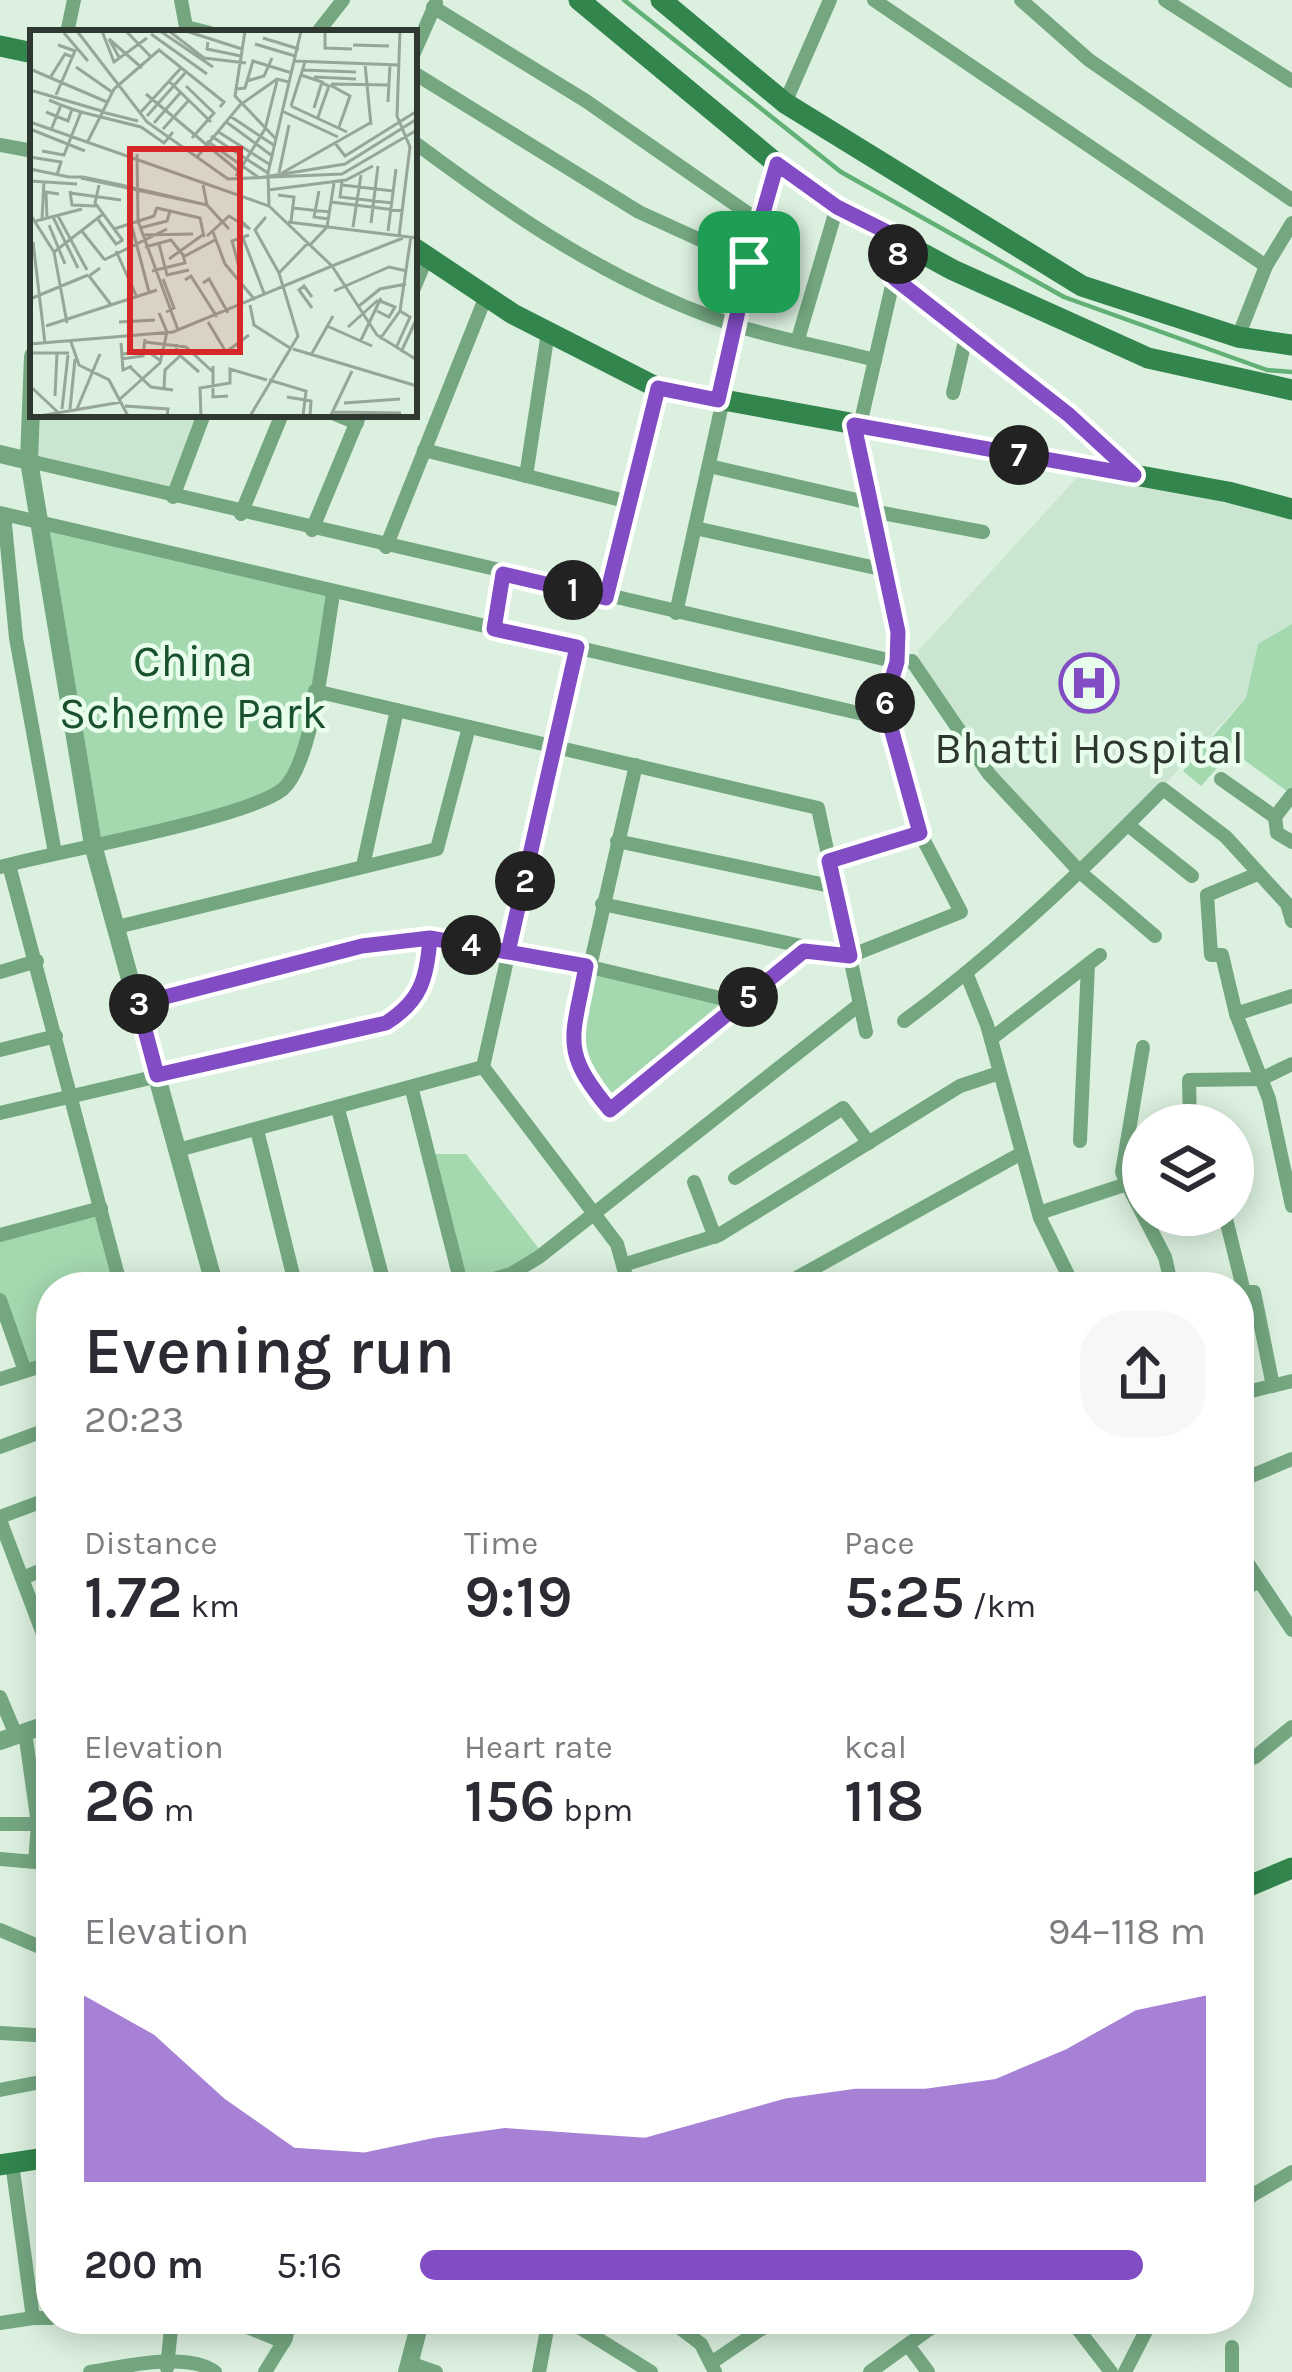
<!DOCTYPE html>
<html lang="en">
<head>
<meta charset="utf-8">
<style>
	:root { --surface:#fff; --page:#f7f7f7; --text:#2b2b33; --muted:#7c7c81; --accent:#814cc4 }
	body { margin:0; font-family:Karla,sans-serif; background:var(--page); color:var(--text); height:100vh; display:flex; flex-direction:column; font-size:45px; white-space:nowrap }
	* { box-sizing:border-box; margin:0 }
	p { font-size:39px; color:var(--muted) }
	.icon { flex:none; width:66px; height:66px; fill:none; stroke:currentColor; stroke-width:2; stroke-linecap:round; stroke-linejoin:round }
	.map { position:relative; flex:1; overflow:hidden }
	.details { position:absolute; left:36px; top:1272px; width:1218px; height:1062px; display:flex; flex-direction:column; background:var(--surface); border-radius:48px; box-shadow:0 6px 30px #0003 }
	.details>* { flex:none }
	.fabs { position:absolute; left:1122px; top:1104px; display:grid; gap:24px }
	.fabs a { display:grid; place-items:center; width:132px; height:132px; border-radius:50%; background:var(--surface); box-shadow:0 6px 30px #0003; font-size:60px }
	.pin { position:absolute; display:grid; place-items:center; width:102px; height:102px; color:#fff; margin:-51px; border-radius:24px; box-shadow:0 6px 18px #0006 }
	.km { position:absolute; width:60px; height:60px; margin:-30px; border-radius:50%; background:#222; color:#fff; font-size:33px; line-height:60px; text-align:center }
	.round { display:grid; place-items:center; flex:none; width:126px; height:126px; border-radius:48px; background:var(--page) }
	.head { display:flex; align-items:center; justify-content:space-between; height:204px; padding:0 48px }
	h1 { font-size:66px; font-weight:600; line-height:90px }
	.figures { display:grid; grid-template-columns:repeat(3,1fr); gap:18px; height:204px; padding:12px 48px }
	.figures div { display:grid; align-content:center }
	.figures b { font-size:60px; font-weight:600 }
	.figures small { font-size:33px; font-weight:400 }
	.figures p { font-size:33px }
	.chart { height:336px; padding:24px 48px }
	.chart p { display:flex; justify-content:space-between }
	.chart svg { width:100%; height:216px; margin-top:12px; fill:var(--accent); opacity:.7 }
	ul { padding:0 48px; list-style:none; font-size:39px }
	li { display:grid; grid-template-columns:192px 144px 1fr; align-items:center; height:90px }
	li i { height:30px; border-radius:15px; background:var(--accent) }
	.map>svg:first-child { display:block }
	.built { fill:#cbe6d0 }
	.green { fill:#a4d9b0 }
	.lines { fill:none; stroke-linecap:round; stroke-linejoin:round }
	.stream { stroke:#61b076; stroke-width:4.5 }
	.minor { stroke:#74a780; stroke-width:14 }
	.tertiary { stroke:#74a780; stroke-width:18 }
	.secondary { stroke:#31854d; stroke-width:21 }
	.route-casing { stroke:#fff; stroke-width:24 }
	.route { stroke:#814cc4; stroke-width:15 }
	.labels { text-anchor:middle; stroke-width:9; stroke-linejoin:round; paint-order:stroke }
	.park-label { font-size:45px; fill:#18512c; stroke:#e8fdec }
	.poi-label { font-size:45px; fill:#2f3731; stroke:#e8fdec }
	.inset-road { fill:none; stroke:#96a699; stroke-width:3 }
	.view { fill:#d62828; fill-opacity:0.15; stroke:#d62828; stroke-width:6 }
	.inset-edge { fill:none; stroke:#2f3731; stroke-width:6 }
</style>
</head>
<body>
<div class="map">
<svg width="1292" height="2372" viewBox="0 0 1292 2372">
	<rect width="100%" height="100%" fill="#dbf0df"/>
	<!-- built -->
	<g class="built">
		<path d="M37,414H204L173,498L33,466Z"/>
		<path d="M1083,471L1292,511V624L1258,644L1246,698L1081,873L989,774L920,668L918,651Z"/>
	</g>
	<!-- green -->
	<g class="green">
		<path d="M45,528L333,595C325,636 313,766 281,789C238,820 146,832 95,846Z"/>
		<path d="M1292,624V795L1232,751L1201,786L1183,771L1246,698L1258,644Z"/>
		<path d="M586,966L741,1003L615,1108L576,1068Z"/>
		<path d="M429,1154H466L543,1254L468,1287Z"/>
		<path d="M101,1208L121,1287H51V1363L25,1371L0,1300V1235Z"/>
	</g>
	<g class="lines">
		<!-- stream -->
		<path class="stream" d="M624,0L841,172L1064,297L1267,370L1292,372"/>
		<!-- minor -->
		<g class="minor">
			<path d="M181,0L186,27L210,33"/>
			<path d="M874,0L1266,266"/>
			<path d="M1021,0L1089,60L1292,200"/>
			<path d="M1165,0L1292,81"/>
			<path d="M433,7L586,101L759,221"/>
			<path d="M67,33L74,0"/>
			<path d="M317,33L343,0"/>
			<path d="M414,53L436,3"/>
			<path d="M414,73L639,212L749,262"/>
			<path d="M785,103L830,0"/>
			<path d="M414,142C509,213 602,277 714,318C765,337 822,346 875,360"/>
			<path d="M0,145L33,151"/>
			<path d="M901,239L894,277L1069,415L1131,472"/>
			<path d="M414,288L427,257"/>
			<path d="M1238,337L1266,266L1292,223"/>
			<path d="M798,339L837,207"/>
			<path d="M953,393L967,332"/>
			<path d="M718,399L777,164"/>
			<path d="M335,414L357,423"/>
			<path d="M854,425L898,632L897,662L912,661L989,774L1081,873L1155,936"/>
			<path d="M860,425L894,277"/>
			<path d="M424,450L629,502"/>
			<path d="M709,466L870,503"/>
			<path d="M526,476L548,332"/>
			<path d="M173,497L204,414"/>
			<path d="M872,511L983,532"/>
			<path d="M0,513L880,718L897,662L29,461"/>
			<path d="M4,514L16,638L55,853"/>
			<path d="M241,514L282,414"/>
			<path d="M695,528L885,570"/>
			<path d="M312,530L360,414"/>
			<path d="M386,547L486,296"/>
			<path d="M606,598L658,388"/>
			<path d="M676,613L723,400"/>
			<path d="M494,629L503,574"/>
			<path d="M315,691L818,808L866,1032"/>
			<path d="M880,718L891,728L920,833"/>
			<path d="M636,765L572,1045L576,1068L610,1110L804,951"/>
			<path d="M1221,779L1275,817L1292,795"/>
			<path d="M1275,817L1277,833L1292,842"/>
			<path d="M1128,825L1192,876"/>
			<path d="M617,841L835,887"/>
			<path d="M829,861L920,833L961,912L855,954"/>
			<path d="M9,865L121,1287"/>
			<path d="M363,866L397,710"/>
			<path d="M0,867C57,851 246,819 283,789C314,762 325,637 333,595"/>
			<path d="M1255,875L1207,895L1211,955H1222L1236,1014L1292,996"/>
			<path d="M602,904L850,956"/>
			<path d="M117,927L437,849L469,727"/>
			<path d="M0,972L37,961"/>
			<path d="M967,975L987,1025L1040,1218L1074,1287"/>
			<path d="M138,1004L362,946L430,938L586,966L741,1003"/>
			<path d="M1236,1014L1269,1099L1292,1206"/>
			<path d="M904,1021C998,952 1081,872 1163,789L1226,837L1287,904L1292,921"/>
			<path d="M991,1039L1100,955"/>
			<path d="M0,1050L56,1036"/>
			<path d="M483,1067L577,648"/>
			<path d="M412,1090L462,1287"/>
			<path d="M338,1109L385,1287"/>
			<path d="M0,1113L386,1023C422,1001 427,978 430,938"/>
			<path d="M1190,1125L1189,1080L1261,1079L1292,1064"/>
			<path d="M257,1130L296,1287"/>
			<path d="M1080,1141L1088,965"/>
			<path d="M178,1150L483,1067L617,1244L629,1287"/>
			<path d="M735,1178L843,1108L869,1143"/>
			<path d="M694,1182L715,1237"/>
			<path d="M1127,1184L1165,1257L1172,1287"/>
			<path d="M1039,1213L1127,1184L1122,1172L1143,1047"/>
			<path d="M1225,1215L1244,1292H1254L1273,1386"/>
			<path d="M0,1235L101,1208"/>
			<path d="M623,1265L719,1235L960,1086L999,1073"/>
			<path d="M467,1287L511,1274L539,1257L860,1004"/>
			<path d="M780,1287L1020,1154"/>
			<path d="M0,1300L25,1371"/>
			<path d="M0,1379L51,1363"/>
			<path d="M1239,1394L1292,1381"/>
			<path d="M0,1447L51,1428"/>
			<path d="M1239,1481L1292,1459"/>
			<path d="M0,1517L51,1498"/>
			<path d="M0,1520L51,1655"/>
			<path d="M1239,1550L1292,1630"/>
			<path d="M23,1578L51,1566"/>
			<path d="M1239,1592L1259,1581"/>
			<path d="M0,1697L16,1735"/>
			<path d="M1239,1763L1255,1757L1292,1727"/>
			<path d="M0,1824H38"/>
			<path d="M0,1859L35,1862L38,1824L25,1732"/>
			<path d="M0,1930L47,1950L51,1969"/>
			<path d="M0,2033L51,2036"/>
			<path d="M0,2090L51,2080"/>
			<path d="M12,2163L33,2318H51"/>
			<path d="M1239,2211L1251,2196L1292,2172"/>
			<path d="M74,2319L147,2321"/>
			<path d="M566,2319L651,2372"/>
			<path d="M668,2319L701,2344L715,2372"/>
			<path d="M1070,2319L1111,2372"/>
			<path d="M230,2320L284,2342"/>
			<path d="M0,2323L33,2318"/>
			<path d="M908,2345L928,2372"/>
			<path d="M410,2363L436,2372"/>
			<path d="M711,2363L776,2319"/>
			<path d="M167,2368L172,2319"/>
			<path d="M90,2372C122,2367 188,2351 215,2372"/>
			<path d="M265,2372L286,2338L289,2319"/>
			<path d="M539,2372L549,2319"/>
			<path d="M870,2372L943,2319"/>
			<path d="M1125,2372L1152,2319"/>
			<path d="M1232,2372V2347"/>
		</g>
		<!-- tertiary -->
		<g class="tertiary">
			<path d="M33,356L29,461L93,845L215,1287"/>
			<path d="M0,454L29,461"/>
			<path d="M0,1741L51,1723"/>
			<path d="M407,2372L421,2319"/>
		</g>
		<!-- secondary -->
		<g class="secondary">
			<path d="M579,0L777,164L837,207L953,270L1148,358L1292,390"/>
			<path d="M661,0L785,103L1082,286L1238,337L1292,345"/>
			<path d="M0,46L33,53"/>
			<path d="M414,248L513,314L658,388L1228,492L1292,509"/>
			<path d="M1239,1890L1292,1868"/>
			<path d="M0,2165L51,2157"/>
		</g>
	</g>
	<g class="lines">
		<defs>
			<path id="route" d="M749,262L718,400L658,388L606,598L503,574L494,629L577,647L508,952L430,938L362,946L138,1004L157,1075L386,1023C421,1001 427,978 430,938L586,966C573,1039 559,1049 610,1110L804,951L850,956L829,861L920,833L891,728L880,718L897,662L898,632L854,425L1134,475L1069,415L894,278L901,239L837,207L777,164L749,262"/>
		</defs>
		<!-- route casing -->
		<use href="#route" class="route-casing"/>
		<!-- route -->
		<use href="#route" class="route"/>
	</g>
	<!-- icons -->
	<defs>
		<symbol id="hospital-ring" viewBox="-11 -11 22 22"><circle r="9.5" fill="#e8fdec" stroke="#814cc4" stroke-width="1.5"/><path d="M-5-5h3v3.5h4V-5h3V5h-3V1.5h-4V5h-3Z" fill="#814cc4"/></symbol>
	</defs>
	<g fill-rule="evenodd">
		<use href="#hospital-ring" x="1056" y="650" width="66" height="66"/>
	</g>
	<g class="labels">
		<!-- park labels -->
		<g class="park-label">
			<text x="193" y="676">China<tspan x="193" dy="52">Scheme Park</tspan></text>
		</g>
		<!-- poi labels -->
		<g class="poi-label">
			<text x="1089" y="763">Bhatti Hospital</text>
		</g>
	</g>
	<!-- overview -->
	<g transform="translate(30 30)">
		<rect width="387" height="387" fill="#dbf0df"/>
		<path class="inset-road" d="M47,1L117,92L198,149L312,144L387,100M72,1L84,32L117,8M96,1L122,28M130,1L183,37M139,1L174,28L216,33M156,1L212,19M215,1L205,66L245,108M295,1V18L322,19M34,3L58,31M121,4L177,44M233,8L269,19M178,12L177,19L211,26M225,14L265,26M323,15L359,16M90,29L79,9L112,38M265,31L369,35M335,34L341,95M46,37L82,62M0,39L77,72M273,40L326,42M271,45L292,52L284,78M284,47L326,49M20,48L35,24L43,27M139,51L181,92M217,51L234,46L242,28M301,54L359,55M300,55L320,66L309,97M156,56L184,83L162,108M206,59L215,58L223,31L262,43M0,60L72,81M116,64L208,141M26,65L45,21L28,15M19,70L31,75L21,100M358,72L360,35M261,76L317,102M261,76L275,32M252,81L308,107M16,82L38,91L42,79L31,75M51,82L111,97L134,113L143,102M72,82L108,91M110,83L151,38M117,86L156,42M200,86L245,116M288,87L299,56L292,53M195,91L241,125M0,92L239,176L302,236L347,305L387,330M124,93L151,62M0,99L55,121M133,99L159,70M187,101L239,134M181,106L238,143M177,111L228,147M57,113L84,59L129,20L194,72L190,77M305,113L315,126L387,81M12,121L34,125L51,82L42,79M107,124L108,191L148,300M0,127L31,132L27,145M167,127L210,75L247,49L259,52M0,139L39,147H53L91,155L177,175L51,148M249,143L259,95M252,143L340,93M206,146L235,99L247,51M228,148L315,134L387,89M0,151L47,154M312,151L310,167L362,173M69,155L65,173L93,211M173,155L177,175L199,199M312,155L363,161M238,160L316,150L343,136M40,161L42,175L66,176M289,161L284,187L299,189M40,163L91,170M248,165L264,167L261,192M301,172L373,181M239,176L238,143L271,1M127,178L170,188L174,207M263,178L300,182M0,184L24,222L37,293M28,186L57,240M23,187L48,238M67,188L86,214L93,210M17,189L16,162L29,164M12,190L14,151M6,191L52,179M258,192L387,208M101,193L119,262M341,193L348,136M19,195L35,234M323,197L331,145M110,198L137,191L140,181M84,199L124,186L127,177M51,200L74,229M358,201L366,139M183,202L195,234L225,270M112,205L163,204M177,206L199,186L220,199L209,189M369,206L380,117L367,86L370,1M213,208L234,263M3,212L15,313M129,214L137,245L159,240M280,215L297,197L304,153M115,217L141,210L153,225L155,233L122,241M86,221L106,265M24,222L73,184M153,227L185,210M139,229L174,204M74,230L137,199M302,236L373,208M209,237L202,211L219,205M70,238L59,246L82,276M249,243L278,213M133,249L144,278L136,282M155,250L161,246L187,287M173,253L179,249L198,283M304,261L359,237L377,241M282,267L274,256L269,260L282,278M0,269L58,245M220,275L224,295L260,318M329,276L350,259L376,254M347,281L359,287L365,277L350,271M89,292L125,290M178,292L196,322L219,305M16,296L127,260M297,296L342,316M318,297L348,270M350,309L370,281L381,206M41,312L49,335L79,350L98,386M115,312L156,317L183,342M330,312L351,268M91,313L93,340L102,336M0,314L143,302L302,236M147,314L146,322L169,342M366,318L380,287L370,281M263,319L387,356M371,322L387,288M0,323H39M92,324L117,321L131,331M281,325L303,286M91,329L113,326L115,309M183,336V367L198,366M101,338L121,357L143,360M239,350L276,361L273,386M0,356L32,386M134,358L135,340L151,325M25,366L27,323M257,367L281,371L280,386M90,369L130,333L137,302L129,283M314,373L370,369M95,376L138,379L137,386M32,379L38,325M40,379L45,329M47,379L70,324M302,382L371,383M301,385L322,341M9,386L92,372M171,386L170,358L200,353V339L237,350M220,386L268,306L249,243L225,200L236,187"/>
		<path class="view" d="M100,119H210V322H100Z"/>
		<rect width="387" height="387" class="inset-edge"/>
	</g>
</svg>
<div class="fabs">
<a><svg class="icon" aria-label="layers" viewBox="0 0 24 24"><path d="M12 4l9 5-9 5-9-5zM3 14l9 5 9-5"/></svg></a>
</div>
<div class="pin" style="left:749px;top:262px;background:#1e9e55"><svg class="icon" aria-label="arrive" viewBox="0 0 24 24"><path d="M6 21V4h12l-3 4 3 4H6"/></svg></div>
<b class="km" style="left:573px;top:590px">1</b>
<b class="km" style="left:525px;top:881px">2</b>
<b class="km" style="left:139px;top:1004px">3</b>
<b class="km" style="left:471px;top:945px">4</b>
<b class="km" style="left:748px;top:997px">5</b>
<b class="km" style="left:885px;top:703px">6</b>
<b class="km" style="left:1019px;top:455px">7</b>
<b class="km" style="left:898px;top:254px">8</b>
<section class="details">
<div class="head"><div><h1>Evening run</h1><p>20:23</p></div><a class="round"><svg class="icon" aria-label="share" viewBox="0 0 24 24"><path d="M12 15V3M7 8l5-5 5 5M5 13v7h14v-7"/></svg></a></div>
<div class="figures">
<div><p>Distance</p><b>1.72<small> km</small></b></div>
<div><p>Time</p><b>9:19</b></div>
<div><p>Pace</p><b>5:25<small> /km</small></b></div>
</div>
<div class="figures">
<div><p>Elevation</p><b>26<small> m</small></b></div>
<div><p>Heart rate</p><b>156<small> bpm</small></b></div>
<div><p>kcal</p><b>118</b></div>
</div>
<div class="chart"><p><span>Elevation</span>94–118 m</p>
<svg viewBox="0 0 160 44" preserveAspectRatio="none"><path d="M0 44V6L10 14L20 27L30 37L40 38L50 35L60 33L70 34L80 35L90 31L100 27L110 25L120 25L130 23L140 17L150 9L160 6V44z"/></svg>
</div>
<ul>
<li><b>200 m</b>5:16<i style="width:92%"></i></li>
</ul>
</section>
</div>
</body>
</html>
